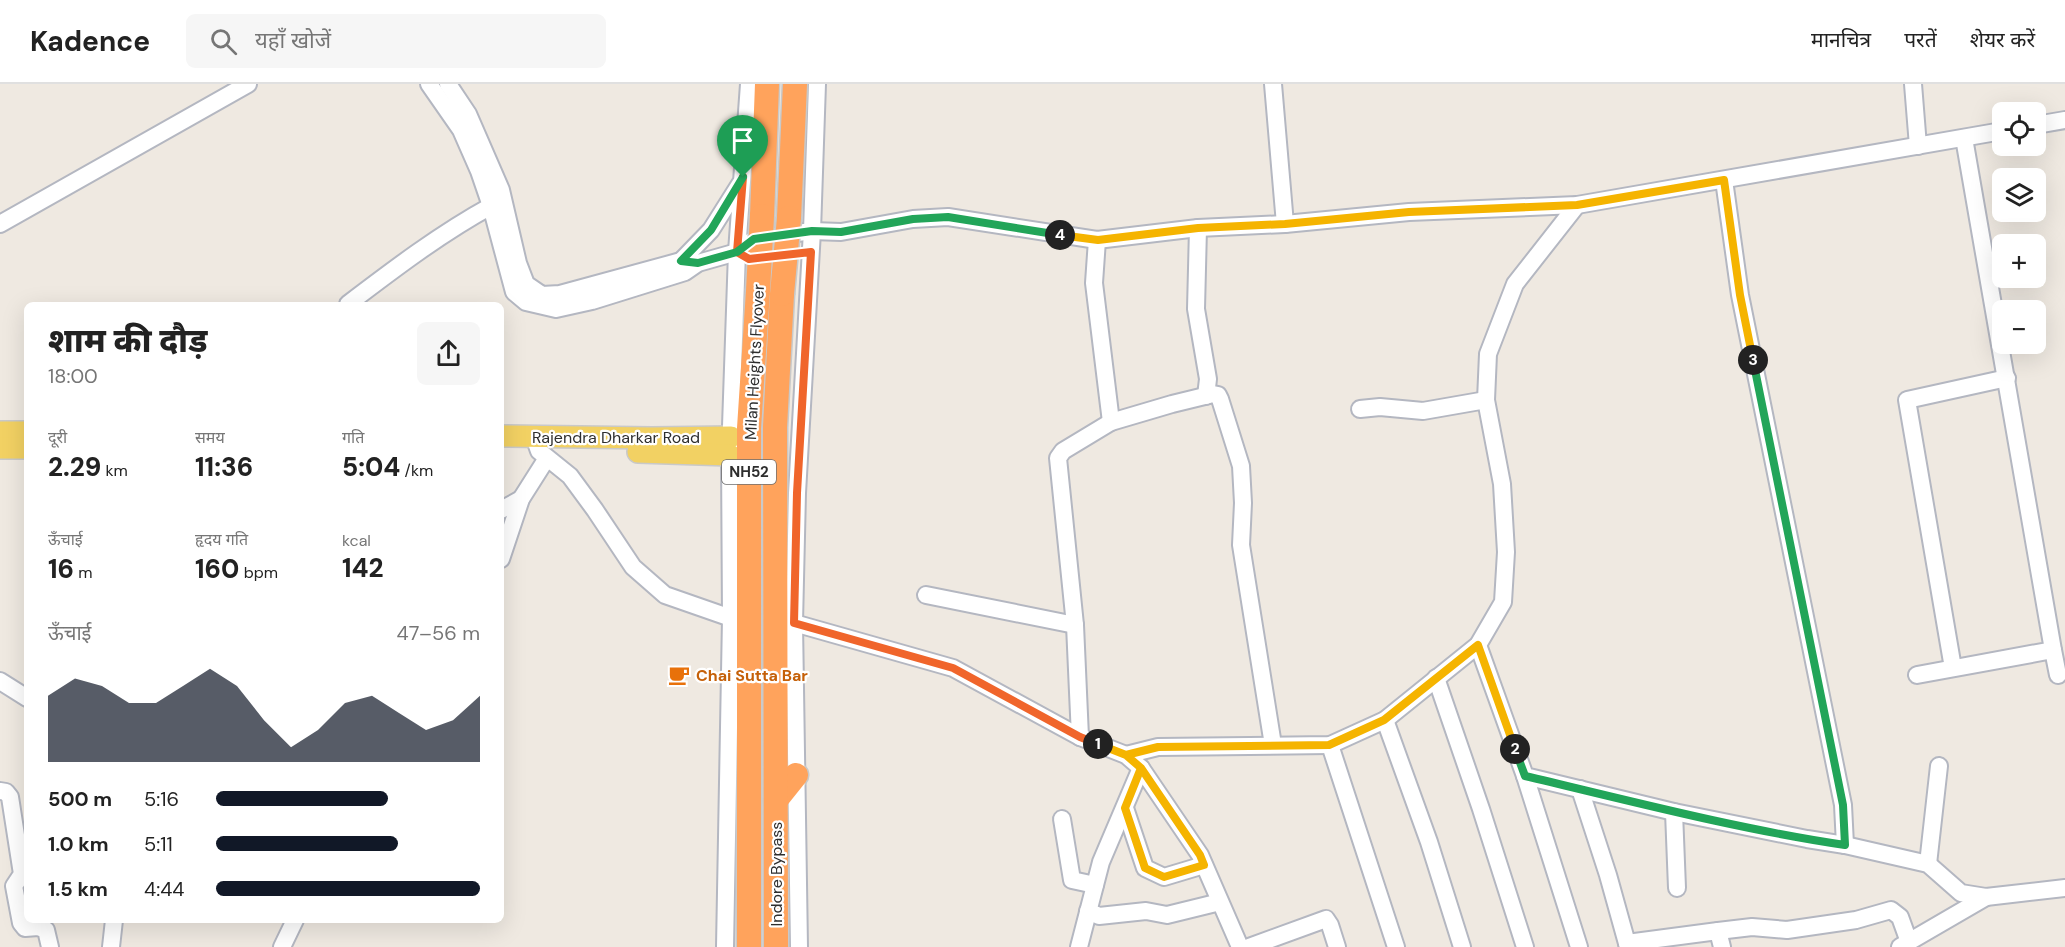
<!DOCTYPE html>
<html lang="hi">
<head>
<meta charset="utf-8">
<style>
	:root { --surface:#fff; --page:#f6f6f6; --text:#222; --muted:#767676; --line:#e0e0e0; --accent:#111827 }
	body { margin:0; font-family:"DM Sans","Noto Sans Devanagari",sans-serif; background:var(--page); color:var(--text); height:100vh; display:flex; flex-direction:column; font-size:22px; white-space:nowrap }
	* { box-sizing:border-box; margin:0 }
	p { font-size:20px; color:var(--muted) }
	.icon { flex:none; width:33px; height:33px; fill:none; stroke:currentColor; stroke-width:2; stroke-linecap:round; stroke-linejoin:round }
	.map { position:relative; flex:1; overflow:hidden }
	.sheet { position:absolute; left:24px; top:218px; width:480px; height:621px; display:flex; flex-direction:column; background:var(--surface); border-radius:9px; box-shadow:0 6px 24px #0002 }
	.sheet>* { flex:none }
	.buttons { position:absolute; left:1992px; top:18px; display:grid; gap:12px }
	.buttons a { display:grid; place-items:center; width:54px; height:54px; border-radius:9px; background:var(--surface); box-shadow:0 6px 24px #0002; font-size:30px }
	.pin { position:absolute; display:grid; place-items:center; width:51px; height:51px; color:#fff; margin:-62px -26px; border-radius:50% 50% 50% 0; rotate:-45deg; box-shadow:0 0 6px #0007 }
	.pin .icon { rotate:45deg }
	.km { position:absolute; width:30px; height:30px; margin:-15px; border-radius:50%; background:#222; color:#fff; font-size:16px; line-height:30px; text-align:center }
	.round { display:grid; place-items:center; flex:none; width:63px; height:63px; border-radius:9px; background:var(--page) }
	.summary { display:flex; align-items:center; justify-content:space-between; height:102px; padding:0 24px }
	h1 { font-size:33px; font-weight:800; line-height:45px }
	.figures { display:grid; grid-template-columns:repeat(3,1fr); gap:9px; height:102px; padding:6px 24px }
	.figures div { display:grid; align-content:center }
	.figures b { font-size:26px; font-weight:800 }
	.figures small { font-size:16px; font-weight:400 }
	.figures p { font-size:16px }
	.chart { height:168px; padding:12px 24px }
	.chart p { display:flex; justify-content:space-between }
	.chart svg { width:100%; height:108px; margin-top:6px; fill:var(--accent); opacity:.7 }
	ul { padding:0 24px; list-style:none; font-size:20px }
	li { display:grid; grid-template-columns:96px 72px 1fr; align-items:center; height:45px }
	li i { height:15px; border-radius:8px; background:var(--accent) }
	header { display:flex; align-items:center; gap:36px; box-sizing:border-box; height:84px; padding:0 30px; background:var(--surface); border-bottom:2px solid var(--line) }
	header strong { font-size:28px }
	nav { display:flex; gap:33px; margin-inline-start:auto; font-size:21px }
	.search { width:420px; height:54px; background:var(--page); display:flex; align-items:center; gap:15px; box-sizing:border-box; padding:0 21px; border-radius:9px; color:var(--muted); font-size:22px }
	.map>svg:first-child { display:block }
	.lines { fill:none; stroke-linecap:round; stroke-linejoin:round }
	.minor-casing { stroke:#b4b7c1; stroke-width:20 }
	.major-casing { stroke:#c9c9c9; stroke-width:24 }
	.highway-casing { stroke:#c9c9c9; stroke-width:27 }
	.minor { stroke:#fff; stroke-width:16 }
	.major { stroke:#f2d163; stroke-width:21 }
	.highway { stroke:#ffa35c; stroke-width:24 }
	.highway-bridge-casing { stroke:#c9c9c9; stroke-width:27; stroke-linecap:butt }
	.highway-bridge { stroke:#ffa35c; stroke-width:24 }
	.split-1-casing { stroke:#fff; stroke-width:12 }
	.split-2-casing { stroke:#fff; stroke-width:12 }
	.split-3-casing { stroke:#fff; stroke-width:12 }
	.split-4-casing { stroke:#fff; stroke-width:12 }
	.split-5-casing { stroke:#fff; stroke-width:12 }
	.split-1 { stroke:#f0652b; stroke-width:8 }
	.split-2 { stroke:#f5b400; stroke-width:8 }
	.split-3 { stroke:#22a559; stroke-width:8 }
	.split-4 { stroke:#f5b400; stroke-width:8 }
	.split-5 { stroke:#22a559; stroke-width:8 }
	.labels { text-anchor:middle; stroke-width:4.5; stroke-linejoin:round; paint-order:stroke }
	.shield { fill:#fff; stroke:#6d6d6d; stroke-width:1.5 }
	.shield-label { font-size:15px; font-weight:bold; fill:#2e2e2e }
	.street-label { font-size:16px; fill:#2e2e2e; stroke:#fff }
	.food-label { font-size:16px; font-weight:bold; fill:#c56008; stroke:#fff; text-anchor:start }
</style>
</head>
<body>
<header>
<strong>Kadence</strong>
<div class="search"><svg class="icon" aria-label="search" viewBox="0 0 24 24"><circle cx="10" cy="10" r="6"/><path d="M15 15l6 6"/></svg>यहाँ खोजें</div>
<nav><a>मानचित्र</a><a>परतें</a><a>शेयर करें</a></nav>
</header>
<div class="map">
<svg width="2065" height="863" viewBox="0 0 2065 863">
	<rect width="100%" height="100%" fill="#efe9e1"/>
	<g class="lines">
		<defs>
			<g id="minor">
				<path d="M429,0L461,46L479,87L491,122L514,208L526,218L556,225L592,217L685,188L698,179L737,168L754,155L812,147L841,148L913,135L948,133L1097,156L1198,144L1285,140L1409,128L1577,121L2002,47"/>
				<path d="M448,0L468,30L501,106L518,179L526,200L542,211L560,210L681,177L698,179"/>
				<path d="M1273,0L1285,140"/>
				<path d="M1913,0L1918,62"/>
				<path d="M2036,41L2065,36"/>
				<path d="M1724,96L1740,211L1843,721L1845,761"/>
				<path d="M0,140L248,0"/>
				<path d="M1198,144L1196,225L1208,295L1206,312"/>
				<path d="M1097,156L1094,199L1111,338"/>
				<path d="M681,177L711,146L740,100"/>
				<path d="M348,220C394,185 440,150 491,122"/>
				<path d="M1360,325L1380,323L1423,327L1486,316"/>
				<path d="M534,353L539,367L570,392L595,426L633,483L665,511L731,534"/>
				<path d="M501,426L521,415"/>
				<path d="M501,475L521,415L547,374"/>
				<path d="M926,511L1075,541"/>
				<path d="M794,539L953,584L1080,653L1126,671L1141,684L1200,771L1240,863"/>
				<path d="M1478,561L1525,692L1674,728L1807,755L1845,761L1928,780L1961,809L1986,813L2065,804"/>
				<path d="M2053,566L2058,591"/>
				<path d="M1953,584L1907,316L2007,294"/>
				<path d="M1917,591L2053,566L1964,54"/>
				<path d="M1436,594L1481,725L1525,863"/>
				<path d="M0,597L27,614"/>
				<path d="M1385,636L1429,758L1462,863"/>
				<path d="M1080,653L1075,541L1058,374L1063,367L1111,338L1172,320L1213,310L1218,311L1220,315L1241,382L1243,419L1241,461L1273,661"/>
				<path d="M1330,661L1396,863"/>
				<path d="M1126,671L1158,663L1330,661L1385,636L1478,561L1503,518L1506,468L1502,400L1486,316L1488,270L1515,200L1577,121"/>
				<path d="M1525,692L1579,863"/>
				<path d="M1580,705L1608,791L1628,863"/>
				<path d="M0,707L6,708L10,713L22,790L14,802L21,839L25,844L38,843L46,846L50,863"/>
				<path d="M1125,724L1145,784L1164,793L1204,781"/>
				<path d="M1674,728L1677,804"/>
				<path d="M1062,735L1072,796L1095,801"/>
				<path d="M1928,780L1939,682"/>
				<path d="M1088,827L1099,832L1146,827L1167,831L1220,818"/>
				<path d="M1718,847L1752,843L1787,846L1856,836L1891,826L1900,833L1909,858"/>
				<path d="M1627,859L1718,847L1722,863"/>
				<path d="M111,863L114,836"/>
				<path d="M282,863L295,836"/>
				<path d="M725,863L731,534L730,371L737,168L749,0"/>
				<path d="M799,863L794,539L797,409L812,147L817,0"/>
				<path d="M1079,863L1101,778L1141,684"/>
				<path d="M1249,863L1326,835L1330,841L1337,863"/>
				<path d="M1900,863L1986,813"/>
			</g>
			<g id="major">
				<path d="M0,348H27"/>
				<path d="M501,352L652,354L731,353"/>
				<path d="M0,364H27"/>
				<path d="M638,368L730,371"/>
			</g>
			<g id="highway">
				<path d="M762,132L767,0"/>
				<path d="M789,134L795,0"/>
				<path d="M776,716L796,691"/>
				<path d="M749,863V344L758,207"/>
				<path d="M776,863L775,343L782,210"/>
			</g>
		</defs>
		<!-- minor casing -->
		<use href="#minor" class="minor-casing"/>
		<!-- major casing -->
		<use href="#major" class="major-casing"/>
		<!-- highway casing -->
		<use href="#highway" class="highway-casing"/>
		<!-- minor -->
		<use href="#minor" class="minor"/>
		<!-- major -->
		<use href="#major" class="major"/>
		<!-- highway -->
		<use href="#highway" class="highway"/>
		<defs>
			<g id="highway-bridge">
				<path d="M758,207L762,132"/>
				<path d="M782,210L789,134"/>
			</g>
		</defs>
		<!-- highway-bridge casing -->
		<use href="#highway-bridge" class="highway-bridge-casing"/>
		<!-- highway-bridge -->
		<use href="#highway-bridge" class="highway-bridge"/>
	</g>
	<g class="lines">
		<defs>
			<path id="split-1" d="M743,93L737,168L749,175L811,168L797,409L794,539L953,584L1080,653L1098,660"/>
			<path id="split-2" d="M1098,660L1126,671L1141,684L1125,724L1145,784L1164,793L1204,781L1200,771L1141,684L1126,671L1158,663L1329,661L1384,636L1478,561L1515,665"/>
			<path id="split-3" d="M1515,665L1525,692C1631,717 1737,745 1845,761L1843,721L1753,276"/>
			<path id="split-4" d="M1060,151L1098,156L1198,144L1285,140L1409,128L1577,121L1724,96L1740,211L1753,276"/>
			<path id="split-5" d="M743,93L711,146L681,177L698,179L737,168L754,155L812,147L841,148L913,135L948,133L1060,151"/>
		</defs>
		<!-- split-1 casing -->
		<use href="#split-1" class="split-1-casing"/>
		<!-- split-2 casing -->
		<use href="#split-2" class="split-2-casing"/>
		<!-- split-3 casing -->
		<use href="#split-3" class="split-3-casing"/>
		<!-- split-4 casing -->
		<use href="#split-4" class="split-4-casing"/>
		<!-- split-5 casing -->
		<use href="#split-5" class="split-5-casing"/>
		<!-- split-1 -->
		<use href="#split-1" class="split-1"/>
		<!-- split-2 -->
		<use href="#split-2" class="split-2"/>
		<!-- split-3 -->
		<use href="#split-3" class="split-3"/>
		<!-- split-4 -->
		<use href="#split-4" class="split-4"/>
		<!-- split-5 -->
		<use href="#split-5" class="split-5"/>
	</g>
	<!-- icons -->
	<defs>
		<symbol id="cafe-bare" viewBox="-9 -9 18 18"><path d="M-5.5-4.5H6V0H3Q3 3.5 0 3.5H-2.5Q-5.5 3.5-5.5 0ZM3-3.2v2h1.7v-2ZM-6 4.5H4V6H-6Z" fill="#e8710a" stroke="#fff" stroke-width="2.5" paint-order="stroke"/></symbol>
	</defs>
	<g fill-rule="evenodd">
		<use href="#cafe-bare" x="664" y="576" width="30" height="30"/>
	</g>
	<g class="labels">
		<!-- shield labels -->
		<rect class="shield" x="722" y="376" width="54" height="24" rx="4.5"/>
		<g class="shield-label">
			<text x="749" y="393">NH52</text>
		</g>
		<!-- street labels -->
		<g class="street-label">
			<text transform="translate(754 278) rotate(-87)" y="6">Milan Heights Flyover</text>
			<text x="616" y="359">Rajendra Dharkar Road</text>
			<text transform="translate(776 790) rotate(-90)" y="6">Indore Bypass</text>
		</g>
		<!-- food labels -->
		<g class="food-label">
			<text x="696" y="597">Chai Sutta Bar</text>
		</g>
	</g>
</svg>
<div class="buttons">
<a><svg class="icon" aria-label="locate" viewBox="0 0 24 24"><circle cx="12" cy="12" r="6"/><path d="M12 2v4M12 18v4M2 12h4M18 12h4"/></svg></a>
<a><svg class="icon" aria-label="layers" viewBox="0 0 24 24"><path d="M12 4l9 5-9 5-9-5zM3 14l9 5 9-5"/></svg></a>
<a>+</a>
<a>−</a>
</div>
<div class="pin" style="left:743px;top:93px;background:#1e9e55"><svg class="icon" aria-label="arrive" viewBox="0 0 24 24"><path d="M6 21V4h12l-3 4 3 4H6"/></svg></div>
<b class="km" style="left:1098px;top:660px">1</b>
<b class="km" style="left:1515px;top:665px">2</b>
<b class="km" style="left:1753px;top:276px">3</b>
<b class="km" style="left:1060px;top:151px">4</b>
<section class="sheet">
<div class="summary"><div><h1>शाम की दौड़</h1><p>18:00</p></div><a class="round"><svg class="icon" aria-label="share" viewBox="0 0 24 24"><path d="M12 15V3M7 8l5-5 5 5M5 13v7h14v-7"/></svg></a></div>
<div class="figures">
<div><p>दूरी</p><b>2.29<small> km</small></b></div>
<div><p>समय</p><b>11:36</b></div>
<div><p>गति</p><b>5:04<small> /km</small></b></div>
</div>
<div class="figures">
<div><p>ऊँचाई</p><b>16<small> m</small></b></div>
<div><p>हृदय गति</p><b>160<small> bpm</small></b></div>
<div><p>kcal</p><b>142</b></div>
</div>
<div class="chart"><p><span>ऊँचाई</span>47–56 m</p>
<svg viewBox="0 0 160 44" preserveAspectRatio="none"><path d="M0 44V17L10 10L20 13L30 20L40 20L50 13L60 6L70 13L80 27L90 38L100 31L110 20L120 17L130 24L140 31L150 27L160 17V44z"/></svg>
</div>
<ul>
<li><b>500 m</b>5:16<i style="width:65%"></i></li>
<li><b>1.0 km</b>5:11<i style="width:69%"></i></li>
<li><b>1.5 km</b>4:44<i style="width:100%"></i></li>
</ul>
</section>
</div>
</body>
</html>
